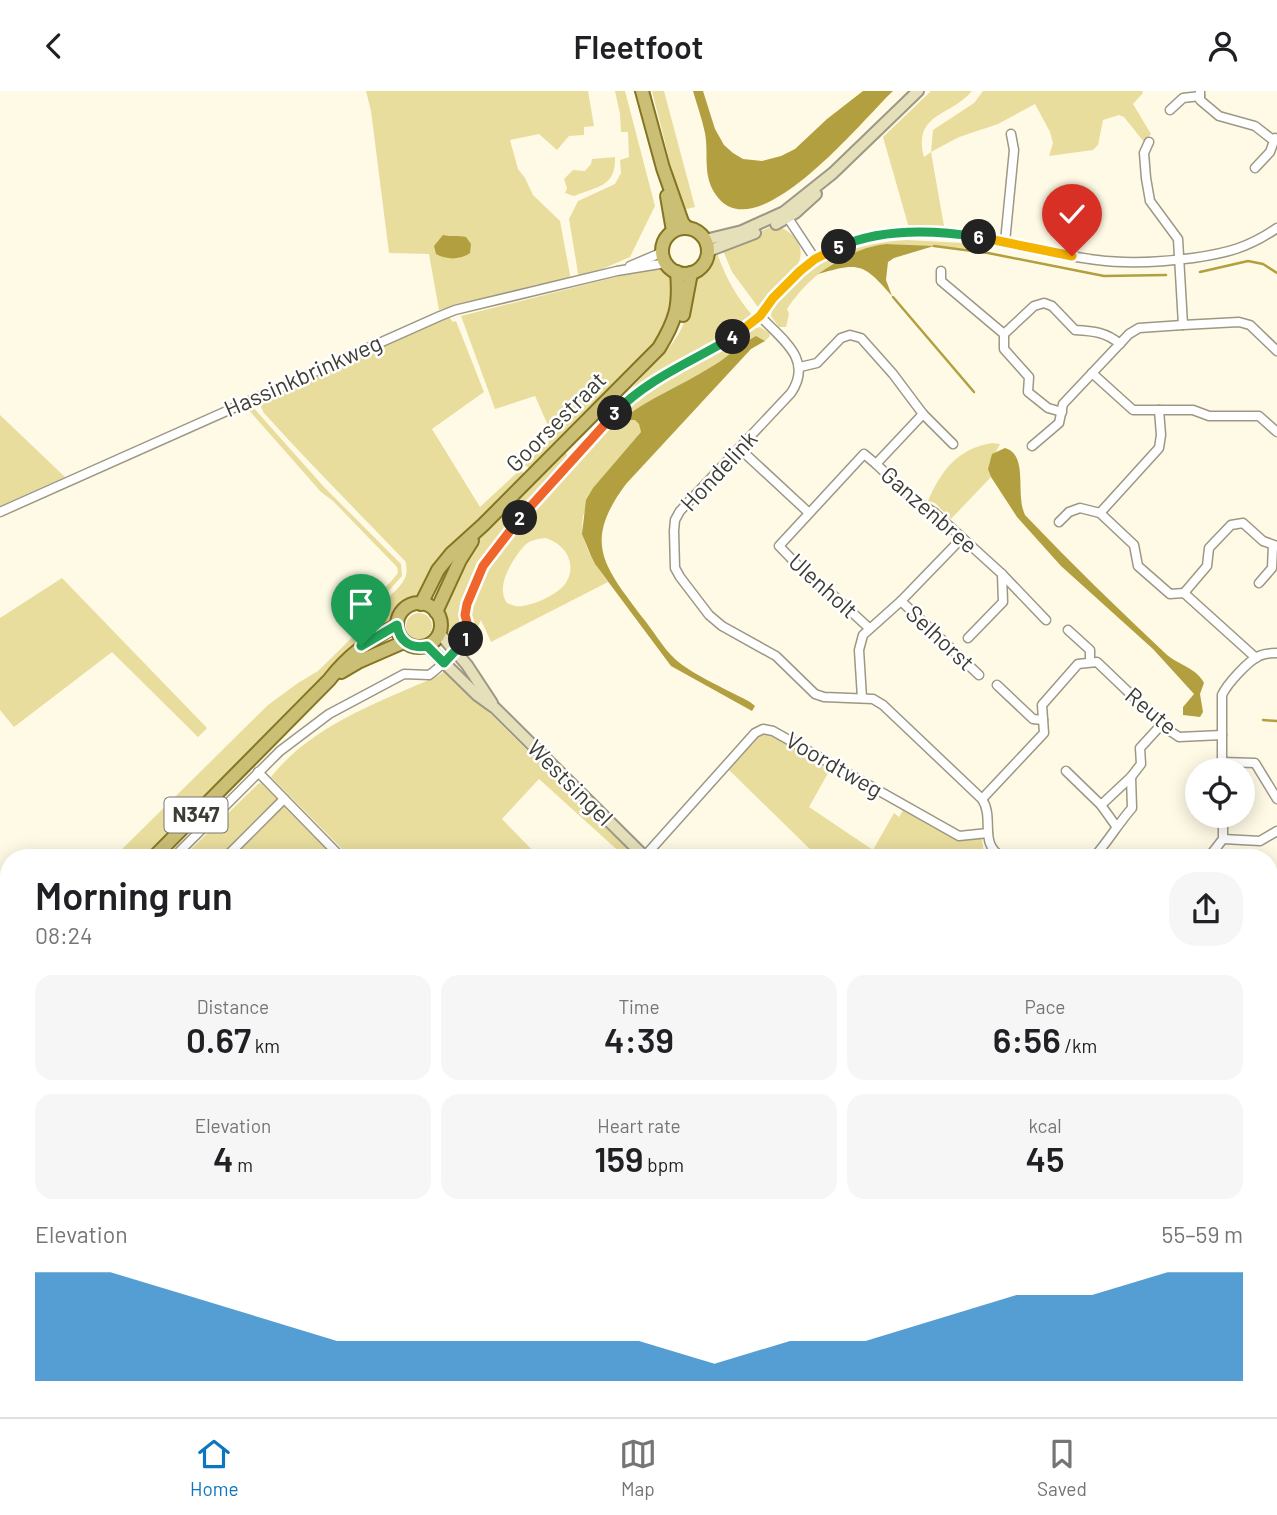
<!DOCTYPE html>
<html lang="en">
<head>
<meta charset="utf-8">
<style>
	:root { --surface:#fff; --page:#f6f6f6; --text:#202124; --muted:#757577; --line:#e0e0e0; --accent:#0d76c1 }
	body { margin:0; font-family:Barlow,sans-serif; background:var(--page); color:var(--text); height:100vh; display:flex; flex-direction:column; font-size:26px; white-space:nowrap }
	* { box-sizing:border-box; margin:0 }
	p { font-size:23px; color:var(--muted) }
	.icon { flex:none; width:38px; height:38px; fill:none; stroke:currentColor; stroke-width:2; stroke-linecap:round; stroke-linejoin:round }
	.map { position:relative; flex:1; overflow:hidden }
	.drawer { position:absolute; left:0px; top:758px; width:1278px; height:569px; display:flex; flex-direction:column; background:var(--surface); border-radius:28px 28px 0 0; box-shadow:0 4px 18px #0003 }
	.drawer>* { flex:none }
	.fabs { position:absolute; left:1185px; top:667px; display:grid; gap:14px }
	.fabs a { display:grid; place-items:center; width:70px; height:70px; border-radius:50%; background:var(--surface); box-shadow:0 4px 18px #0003; font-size:35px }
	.pin { position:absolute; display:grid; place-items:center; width:60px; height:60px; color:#fff; margin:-72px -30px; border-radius:50% 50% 50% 0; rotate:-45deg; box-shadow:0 0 7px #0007 }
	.pin .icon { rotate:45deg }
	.km { position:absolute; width:35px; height:35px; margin:-18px; border-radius:50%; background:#222; color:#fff; font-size:19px; line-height:35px; text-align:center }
	.round { display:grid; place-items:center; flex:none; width:74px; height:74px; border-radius:28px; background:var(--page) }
	.overview { display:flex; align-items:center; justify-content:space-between; height:119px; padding:0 35px }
	h1 { font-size:38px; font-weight:600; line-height:52px }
	.metrics { display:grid; grid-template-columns:repeat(3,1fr); gap:10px; height:119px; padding:7px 35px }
	.metrics div { display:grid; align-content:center; border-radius:18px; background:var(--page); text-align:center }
	.metrics b { font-size:35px; font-weight:600 }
	.metrics small { font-size:19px; font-weight:400 }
	.metrics p { font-size:19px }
	.chart { height:196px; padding:14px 35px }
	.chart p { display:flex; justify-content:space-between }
	.chart svg { width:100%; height:126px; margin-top:7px; fill:var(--accent); opacity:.7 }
	header { display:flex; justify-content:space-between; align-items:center; height:91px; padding:0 35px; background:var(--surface); font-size:32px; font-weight:600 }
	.menu { display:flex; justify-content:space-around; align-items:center; height:98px; border-top:2px solid var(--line); background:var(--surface); font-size:19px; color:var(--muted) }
	.menu a { display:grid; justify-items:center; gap:4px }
	.menu .on { color:var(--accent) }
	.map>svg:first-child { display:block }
	.green { fill:#e9dd9e; fill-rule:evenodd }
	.water { fill:#b29f3f }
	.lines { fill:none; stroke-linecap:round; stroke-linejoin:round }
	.stream { stroke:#b29f3f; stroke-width:2.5 }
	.minor-casing { stroke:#9c9885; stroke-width:11 }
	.secondary-casing { stroke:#9c9885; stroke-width:14 }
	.primary-casing { stroke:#837522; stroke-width:16 }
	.trunk-casing { stroke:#837522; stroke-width:16 }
	.minor { stroke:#fff; stroke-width:8 }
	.secondary { stroke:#e5dfba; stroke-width:10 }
	.primary { stroke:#cbbe75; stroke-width:12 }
	.trunk { stroke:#baa847; stroke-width:12 }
	.split-1-casing { stroke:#fff; stroke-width:14 }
	.split-2-casing { stroke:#fff; stroke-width:14 }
	.split-3-casing { stroke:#fff; stroke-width:14 }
	.split-4-casing { stroke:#fff; stroke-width:14 }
	.split-5-casing { stroke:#fff; stroke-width:14 }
	.split-6-casing { stroke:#fff; stroke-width:14 }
	.split-7-casing { stroke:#fff; stroke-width:14 }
	.split-1 { stroke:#22a559; stroke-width:9 }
	.split-2 { stroke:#f0652b; stroke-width:9 }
	.split-3 { stroke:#f0652b; stroke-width:9 }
	.split-4 { stroke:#22a559; stroke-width:9 }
	.split-5 { stroke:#f5b400; stroke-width:9 }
	.split-6 { stroke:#22a559; stroke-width:9 }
	.split-7 { stroke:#f5b400; stroke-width:9 }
	.labels { text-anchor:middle; stroke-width:5; stroke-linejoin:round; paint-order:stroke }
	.shield { fill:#fff; stroke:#787771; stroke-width:2 }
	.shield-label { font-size:21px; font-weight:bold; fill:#3e3d34 }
	.street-label { font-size:23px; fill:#3e3d34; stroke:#fff }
</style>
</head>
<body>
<header><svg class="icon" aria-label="back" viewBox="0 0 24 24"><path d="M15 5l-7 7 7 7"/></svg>Fleetfoot<svg class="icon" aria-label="person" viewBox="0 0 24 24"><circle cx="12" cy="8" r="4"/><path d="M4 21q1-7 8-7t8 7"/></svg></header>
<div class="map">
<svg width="1277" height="1326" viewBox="0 0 1277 1326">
	<rect width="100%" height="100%" fill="#fffae5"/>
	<!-- green -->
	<g class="green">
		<path d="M366,0H588L594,35L584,36V44L569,45L557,59L539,43L510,49L518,78L525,87L533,104L560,130L571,189L540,196L538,193L439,219L429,163L389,162L371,20Z"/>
		<path d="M615,0H625L655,115L630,166L579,188L569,128L578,110L615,93L621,82L620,69L629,66L628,41H621L620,23Z"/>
		<path d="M652,0H664L695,116L682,119Z"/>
		<path d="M931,0H972C952,25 912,22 924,66L931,61L933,39L974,12L983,0H1142L1143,2L1133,13L1151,43L1144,51L1124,26L1119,24L1103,29L1098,54L1093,59L1049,65L1053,52L1050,41L1035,13L998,33L959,46L931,61L944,135L909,137L883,46Z"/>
		<path d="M615,66C616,96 598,95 574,105L565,102L567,97L564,88L573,79L585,80L591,73L592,68Z"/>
		<path d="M775,134C785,138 791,141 797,150C813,175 773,200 758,216L732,181L722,157Z"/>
		<path d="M907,149L982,153L980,158L887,153C846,158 809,184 787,218L789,223L786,236H779L771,225C772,213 781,207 789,199C822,164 861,152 907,149Z"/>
		<path d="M717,162C726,187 736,206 754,226L630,300C667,255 686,253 694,189L702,182L709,166Z"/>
		<path d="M655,176L665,178L671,186L674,218L665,241L532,377H529L525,374L553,346L535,305L495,318L461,225Z"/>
		<path d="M449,226L453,231L456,230L484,301L432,338L480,416L521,378L524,383L420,504L402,514L385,537L379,517C390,501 413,492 405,470C358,421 310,373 264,322L258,310Z"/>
		<path d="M760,236L769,242L770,245L765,250L756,246C739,254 727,267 711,276C682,295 649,307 622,329H635L640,333L641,341C631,358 585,413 583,426C579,450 594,473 608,491L491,551L481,529L464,565L460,561L469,548V517L491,467L545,403L613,330L635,309L749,239ZM545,447C564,452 577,471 567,490C561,502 536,513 523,515C517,516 512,514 507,512C495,496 512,469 524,455C530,449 537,448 545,447Z"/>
		<path d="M252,315L324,396L401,473L402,485L374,516V522L381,539L143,766H114L268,614L298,592L318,580L370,529C367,506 386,499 398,482L397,476L333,410L321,401L247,317Z"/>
		<path d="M0,324L65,386L0,415Z"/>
		<path d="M992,352L1000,353C995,365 985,371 991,386L951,428L935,412L928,410C941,380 958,357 992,352Z"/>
		<path d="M564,359L568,365L506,434L479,474L461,519L464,542L455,555L443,540L441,518L474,452Z"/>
		<path d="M62,487L207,637L198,646L112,561L14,636L0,619V527Z"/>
		<circle cx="419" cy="535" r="13"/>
		<path d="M446,579L624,755L635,766H625L539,688L502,728L539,766H350L271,686C312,634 379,611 438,585Z"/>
		<path d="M769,641L832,675L809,716L873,759L894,722L899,726L904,717L958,747L982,748L984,762L988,766H972L957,758L948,766H818L727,677L756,643Z"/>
		<path d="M261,692L334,766H183L258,693Z"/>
		<path d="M1269,889L1277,892V1054L1269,1051Z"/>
		<path d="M1269,1070L1277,1072V1323L1258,1318H1269Z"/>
		<path d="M0,1276L9,1285V1318H42L50,1326H0Z"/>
		<path d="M717,1318H798L804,1326H708Z"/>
		<path d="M826,1318H1169L1168,1326H817Z"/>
	</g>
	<!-- water -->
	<g class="water">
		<path d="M693,0H703L715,38L724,54L733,62L743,68L762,70L781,65L795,58L827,28L863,0H893C864,27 756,162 716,104C702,84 709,64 705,42C702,28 697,14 693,0Z"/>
		<path d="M443,144C451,146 458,144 466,146L471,153L470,162C460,169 447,169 436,163L434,155Z"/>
		<path d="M886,153L934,155L894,167L888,171L886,189L892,205C863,172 860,171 818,183C840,168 860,156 886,153Z"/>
		<path d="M756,245L765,250L751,258L626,393C582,452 604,475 642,526C653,539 663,557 675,568C691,583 730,600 750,611L755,615L752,620L671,575L595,473L591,465L582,443L586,409L593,397L641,341L639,333L635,329H621C649,307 681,295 711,276C727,267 739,254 756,245Z"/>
		<path d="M1005,357C1029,364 1015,403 1025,424C1071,472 1118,518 1166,563C1178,574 1197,577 1204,592L1200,603L1203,621L1200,626L1183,624V616L1194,603L1153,558L1061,475L1017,426L991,386L988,378L992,363Z"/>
	</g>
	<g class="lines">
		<!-- stream -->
		<g class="stream">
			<path d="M934,155L988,162L1104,185L1166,184"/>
			<path d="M1200,181L1248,170L1263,173L1277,182"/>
			<path d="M893,206L974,301"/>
			<path d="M1263,629L1277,630"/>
			<path d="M1269,1036L1277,1039"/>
		</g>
		<defs>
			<g id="minor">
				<path d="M1200,0V9L1219,25L1255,35L1273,49"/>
				<path d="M1170,19L1183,7L1200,5"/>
				<path d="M1149,51L1144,62L1146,87L1150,110L1178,148L1183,234L1239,231L1250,234L1277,260"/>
				<path d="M1255,77L1270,61L1275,47"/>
				<path d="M788,127L815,168"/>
				<path d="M1005,151L1014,59L1011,43"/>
				<path d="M630,175L663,161"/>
				<path d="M941,180V190L1004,243V258L1029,286L1028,301L1048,317L1062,321"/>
				<path d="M760,225C781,248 814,268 791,302L680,420L675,429L674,440L675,477L680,486L709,524L722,535L776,565L815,603L824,606L873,608L883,614L982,708C995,728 978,752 1002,766"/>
				<path d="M1004,243L1034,215L1044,212L1052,215L1075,239C1093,240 1106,241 1120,253"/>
				<path d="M800,276L817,272L841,247L850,244L861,247L893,283L923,323L876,373L913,408L935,422L1002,483L1046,529"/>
				<path d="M1092,282L1133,319H1193L1209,325H1259L1277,341"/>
				<path d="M923,323L953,353"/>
				<path d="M1032,355L1059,332L1063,313L1129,243L1139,237L1183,234"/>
				<path d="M739,357L808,421"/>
				<path d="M0,421L440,225L455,219L617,180L666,172"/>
				<path d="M1100,422L1159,357L1161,344L1159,319"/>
				<path d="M1059,431L1069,421L1080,417L1100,422L1134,454L1138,475L1170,503L1184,502L1256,567"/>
				<path d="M1259,492L1272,477L1273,455"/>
				<path d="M1184,502L1207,475L1209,457L1231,434L1243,432L1263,450L1277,455"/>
				<path d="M901,510L979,584"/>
				<path d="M869,537L833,504L813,490L779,455L864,363L876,373"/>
				<path d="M1068,539L1090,559V571"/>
				<path d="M968,547L1003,511L1002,483"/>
				<path d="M997,594L1033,628L1043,629"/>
				<path d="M862,607L859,559L863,544L901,510L962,447"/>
				<path d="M1222,671L1255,672L1277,708"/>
				<path d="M1222,679V604C1227,593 1248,570 1259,565C1265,562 1271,562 1277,562"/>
				<path d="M1066,680L1101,714L1116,735"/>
				<path d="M258,681L341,766"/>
				<path d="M982,708L1044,642L1042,614L1078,573L1097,571L1167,638L1179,646L1222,644"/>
				<path d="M1101,714L1131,686L1141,673L1140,657L1162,633"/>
				<path d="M1223,748L1260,750L1277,740"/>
				<path d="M1095,765C1109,749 1118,733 1132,717L1131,686"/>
				<path d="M174,766L280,660L329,623L404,583L429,584C445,574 456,554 471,546L465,520L483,476L513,435L547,395L623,314L640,299L748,236C772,214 788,186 816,168C901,112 1006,158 1097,169C1128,173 1162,171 1193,167C1227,162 1248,157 1277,137"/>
				<path d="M226,766L284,708"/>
				<path d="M644,766L755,642L763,638L773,640L959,745L988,742"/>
				<path d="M1209,766L1223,748V724"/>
				<path d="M0,924L9,917"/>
				<path d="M1241,1318L1277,1325"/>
				<path d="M702,1326L710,1318"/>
			</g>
			<g id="secondary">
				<path d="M776,133L795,122L816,103"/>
				<path d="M705,149L742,140L784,121L833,82L918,0"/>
				<path d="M708,160L755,142"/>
				<path d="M439,542L467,574L492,612"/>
				<path d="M427,555L477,604L495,617L645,766"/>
				<path d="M1269,1056L1277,1059"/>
			</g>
			<g id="primary">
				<path d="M642,0L663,77L682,131L687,137"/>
				<path d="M667,105L673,140"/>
				<circle cx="685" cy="160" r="23"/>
				<path d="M683,224L691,182"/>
				<circle cx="419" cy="534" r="22"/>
				<path d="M421,513L438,479L451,463L483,434L659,257C676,229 680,215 677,181"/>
				<path d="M436,521L460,469L472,450"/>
				<path d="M341,581L358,571L404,551"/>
				<path d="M154,766L329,589C348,564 370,549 397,534"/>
				<path d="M0,907L9,899"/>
			</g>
			<g id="trunk">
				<path d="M0,1015L9,1024"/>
				<path d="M0,1034L9,1044"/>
				<path d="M230,1318L236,1326"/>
				<path d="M246,1318L252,1326"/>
			</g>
		</defs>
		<!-- minor casing -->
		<use href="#minor" class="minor-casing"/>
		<!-- secondary casing -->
		<use href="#secondary" class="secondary-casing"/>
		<!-- primary casing -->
		<use href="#primary" class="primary-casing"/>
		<!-- trunk casing -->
		<use href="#trunk" class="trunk-casing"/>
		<!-- minor -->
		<use href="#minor" class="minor"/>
		<!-- secondary -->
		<use href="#secondary" class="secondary"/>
		<!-- primary -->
		<use href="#primary" class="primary"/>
		<!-- trunk -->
		<use href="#trunk" class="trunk"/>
	</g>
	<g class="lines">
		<defs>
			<path id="split-1" d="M361,555L397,534C399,550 410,558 427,555L444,572L466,548"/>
			<path id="split-2" d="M466,548L471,546L465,524L467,513L483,475L520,427"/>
			<path id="split-3" d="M520,427L615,322"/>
			<path id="split-4" d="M615,322C647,288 693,270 733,246"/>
			<path id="split-5" d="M733,246L760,225L773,207L800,180L815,168L839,156"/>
			<path id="split-6" d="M839,156C881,137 935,139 979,146"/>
			<path id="split-7" d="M979,146L1072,165"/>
		</defs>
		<!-- split-1 casing -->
		<use href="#split-1" class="split-1-casing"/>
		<!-- split-2 casing -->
		<use href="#split-2" class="split-2-casing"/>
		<!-- split-3 casing -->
		<use href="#split-3" class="split-3-casing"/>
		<!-- split-4 casing -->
		<use href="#split-4" class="split-4-casing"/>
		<!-- split-5 casing -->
		<use href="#split-5" class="split-5-casing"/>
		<!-- split-6 casing -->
		<use href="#split-6" class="split-6-casing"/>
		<!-- split-7 casing -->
		<use href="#split-7" class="split-7-casing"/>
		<!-- split-1 -->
		<use href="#split-1" class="split-1"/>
		<!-- split-2 -->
		<use href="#split-2" class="split-2"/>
		<!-- split-3 -->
		<use href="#split-3" class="split-3"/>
		<!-- split-4 -->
		<use href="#split-4" class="split-4"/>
		<!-- split-5 -->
		<use href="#split-5" class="split-5"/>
		<!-- split-6 -->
		<use href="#split-6" class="split-6"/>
		<!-- split-7 -->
		<use href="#split-7" class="split-7"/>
	</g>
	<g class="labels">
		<!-- shield labels -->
		<rect class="shield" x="164.5" y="706.5" width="63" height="35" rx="5"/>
		<g class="shield-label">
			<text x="196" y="731">N347</text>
		</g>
		<!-- street labels -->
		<g class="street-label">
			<text transform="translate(303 285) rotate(-24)" y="8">Hassinkbrinkweg</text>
			<text transform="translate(556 331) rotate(-45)" y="8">Goorsestraat</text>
			<text transform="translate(719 380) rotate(-47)" y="8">Hondelink</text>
			<text transform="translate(929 419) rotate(41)" y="8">Ganzenbree</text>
			<text transform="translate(823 495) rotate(42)" y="8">Ulenholt</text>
			<text transform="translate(940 547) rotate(43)" y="8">Selhorst</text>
			<text transform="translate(1151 620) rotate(40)" y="8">Reute</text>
			<text transform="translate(834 674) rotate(30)" y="8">Voordtweg</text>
			<text transform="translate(570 692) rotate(45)" y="8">Westsingel</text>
		</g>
	</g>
</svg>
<div class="fabs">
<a><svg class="icon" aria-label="locate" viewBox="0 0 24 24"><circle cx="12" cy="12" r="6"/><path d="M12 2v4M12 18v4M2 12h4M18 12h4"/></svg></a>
</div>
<div class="pin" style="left:361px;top:555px;background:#1e9e55"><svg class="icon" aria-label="arrive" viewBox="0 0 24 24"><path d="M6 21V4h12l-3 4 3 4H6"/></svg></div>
<div class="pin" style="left:1072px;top:165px;background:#d93025"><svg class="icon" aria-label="check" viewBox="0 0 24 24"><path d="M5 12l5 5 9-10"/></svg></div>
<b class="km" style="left:466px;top:548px">1</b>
<b class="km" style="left:520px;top:427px">2</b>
<b class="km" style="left:615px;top:322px">3</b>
<b class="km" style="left:733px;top:246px">4</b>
<b class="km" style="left:839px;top:156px">5</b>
<b class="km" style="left:979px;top:146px">6</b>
<section class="drawer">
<div class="overview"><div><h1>Morning run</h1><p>08:24</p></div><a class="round"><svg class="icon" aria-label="share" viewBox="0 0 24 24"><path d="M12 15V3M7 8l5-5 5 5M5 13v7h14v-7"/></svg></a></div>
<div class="metrics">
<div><p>Distance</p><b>0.67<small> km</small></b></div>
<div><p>Time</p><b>4:39</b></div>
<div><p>Pace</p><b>6:56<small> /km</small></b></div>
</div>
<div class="metrics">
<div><p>Elevation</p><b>4<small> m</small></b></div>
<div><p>Heart rate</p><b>159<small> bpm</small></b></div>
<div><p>kcal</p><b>45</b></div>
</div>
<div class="chart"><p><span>Elevation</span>55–59 m</p>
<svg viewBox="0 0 160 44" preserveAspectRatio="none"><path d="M0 44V6L10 6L20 14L30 22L40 30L50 30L60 30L70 30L80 30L90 38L100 30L110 30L120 22L130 14L140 14L150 6L160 6V44z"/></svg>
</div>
</section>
</div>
<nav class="menu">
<a class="on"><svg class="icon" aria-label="home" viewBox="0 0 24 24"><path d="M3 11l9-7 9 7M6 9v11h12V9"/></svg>Home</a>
<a><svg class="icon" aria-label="map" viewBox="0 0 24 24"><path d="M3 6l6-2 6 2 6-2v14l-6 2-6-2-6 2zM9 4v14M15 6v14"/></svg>Map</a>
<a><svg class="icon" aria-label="saved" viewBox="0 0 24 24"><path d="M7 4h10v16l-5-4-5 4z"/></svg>Saved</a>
</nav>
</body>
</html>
